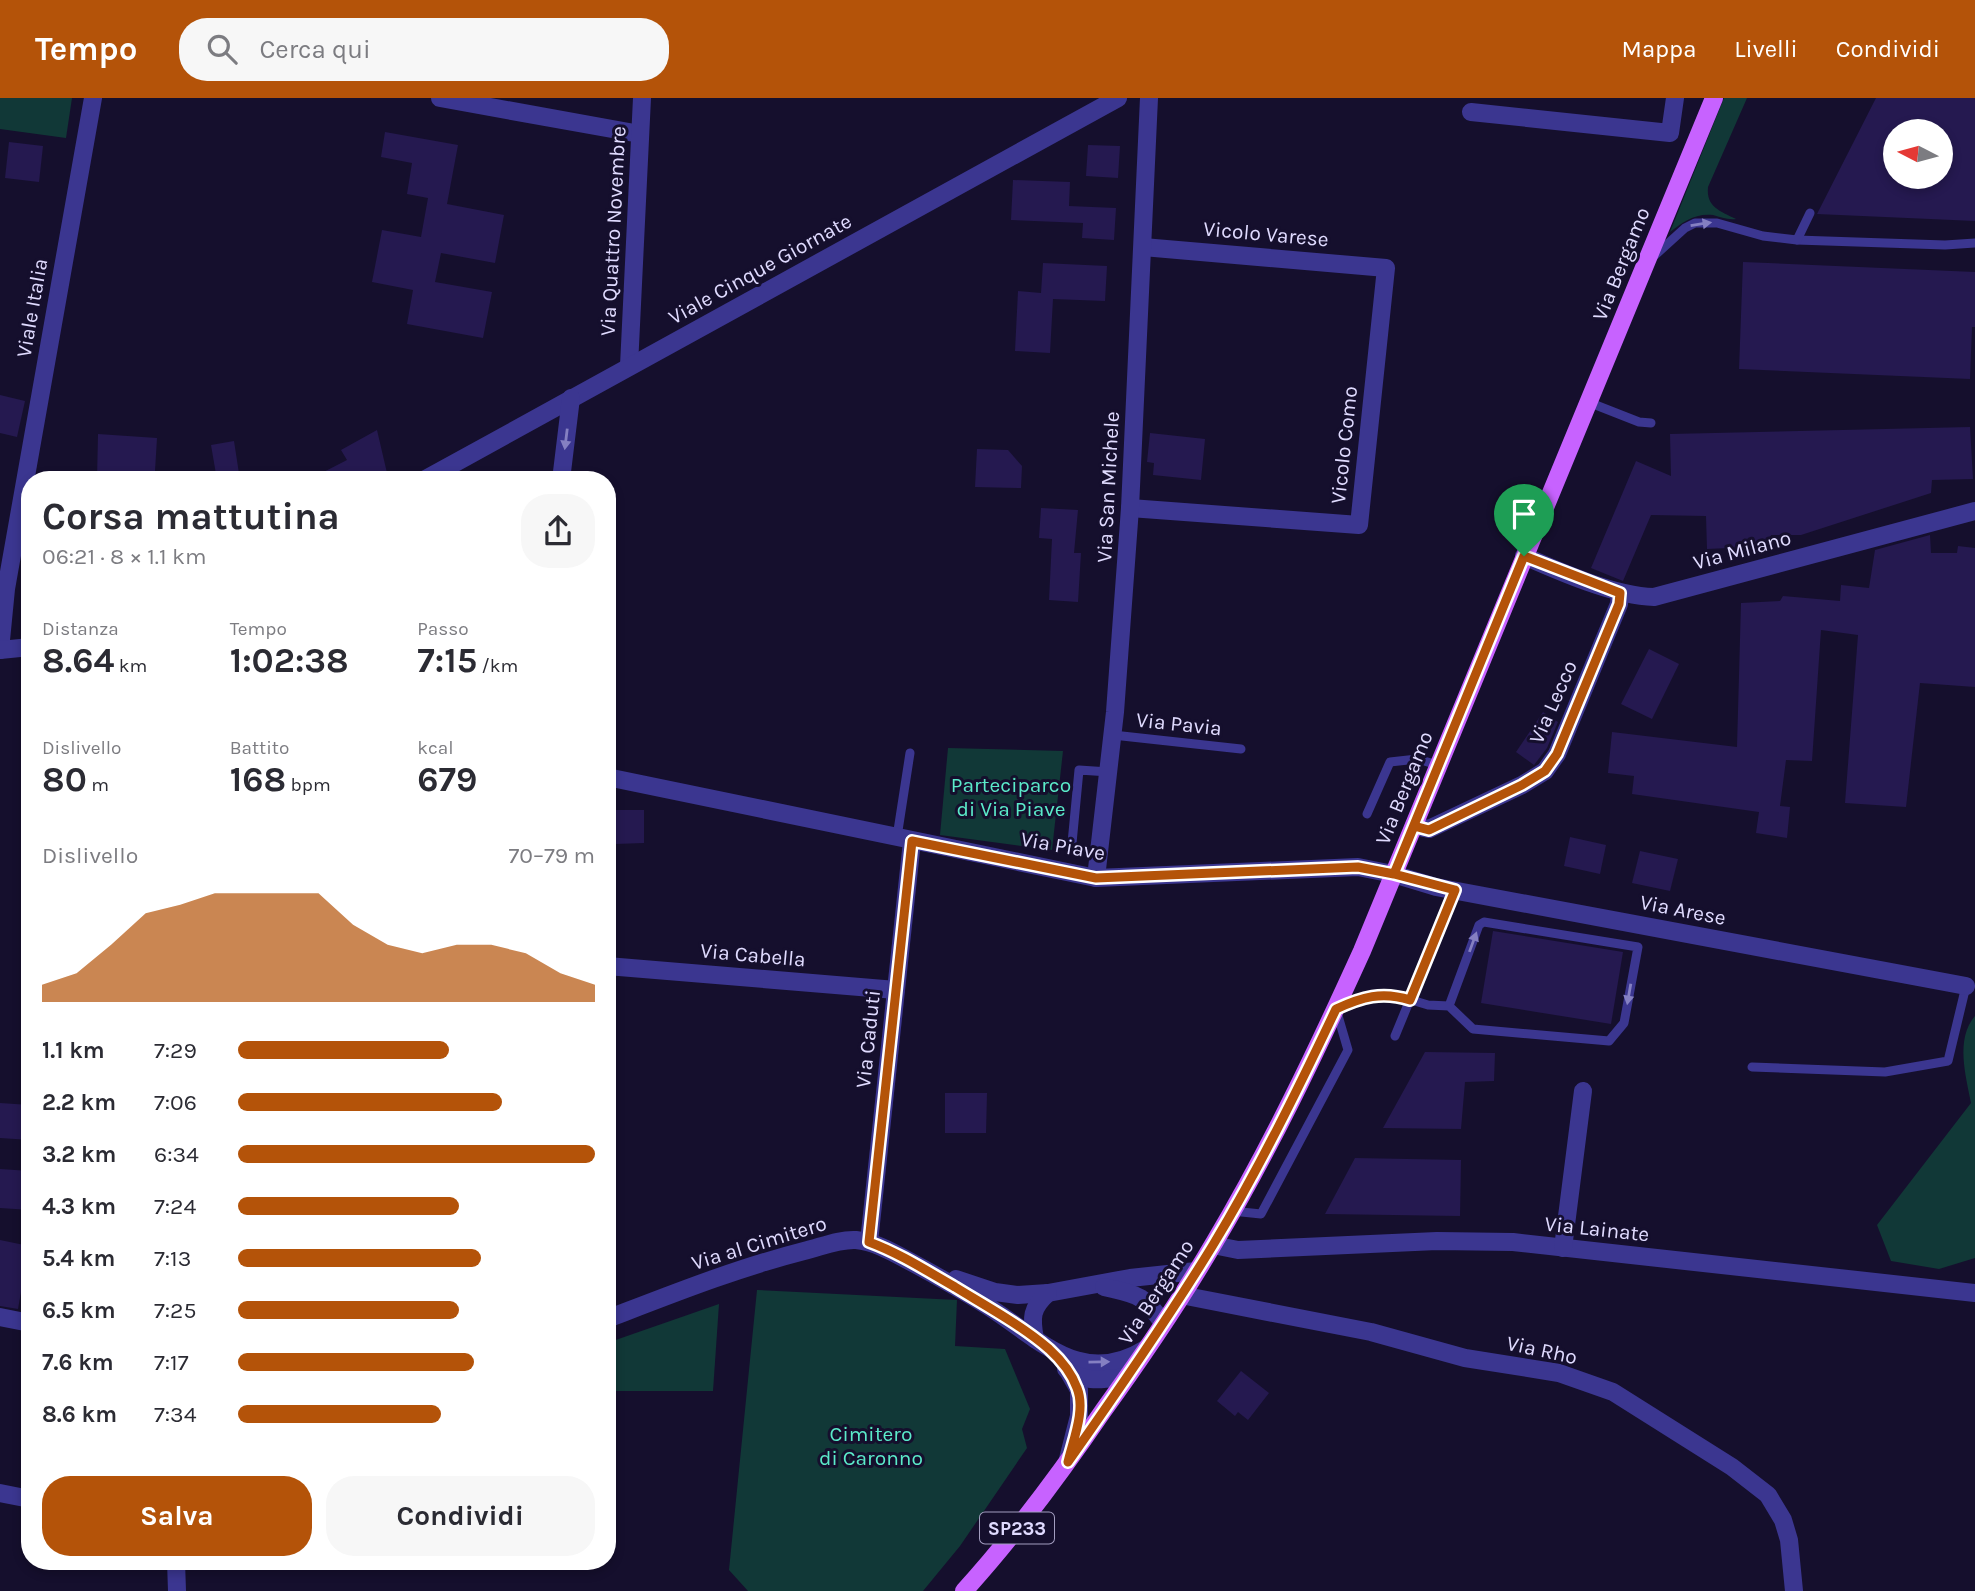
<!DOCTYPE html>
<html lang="it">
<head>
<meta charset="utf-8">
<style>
	:root { --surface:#fff; --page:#f7f7f7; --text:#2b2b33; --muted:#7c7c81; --accent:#b45309 }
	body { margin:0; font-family:Karla,sans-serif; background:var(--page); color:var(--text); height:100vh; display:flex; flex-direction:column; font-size:26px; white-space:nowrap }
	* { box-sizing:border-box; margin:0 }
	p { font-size:23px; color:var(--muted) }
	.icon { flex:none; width:38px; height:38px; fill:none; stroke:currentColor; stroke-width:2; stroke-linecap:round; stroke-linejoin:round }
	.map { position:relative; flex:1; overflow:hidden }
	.drawer { position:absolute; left:21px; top:373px; width:595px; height:1099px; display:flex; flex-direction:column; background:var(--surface); border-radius:28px; box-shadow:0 4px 10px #0003 }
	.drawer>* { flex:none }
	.needle { width:46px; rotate:276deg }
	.fabs { position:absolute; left:1883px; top:21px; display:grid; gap:14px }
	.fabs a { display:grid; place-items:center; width:70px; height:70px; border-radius:50%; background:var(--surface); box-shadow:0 4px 10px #0003; font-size:35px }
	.pin { position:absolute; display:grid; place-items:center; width:60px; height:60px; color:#fff; margin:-72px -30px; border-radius:50% 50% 50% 0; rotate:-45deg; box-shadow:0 0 7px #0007 }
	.pin .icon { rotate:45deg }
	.round { display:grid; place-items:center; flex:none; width:74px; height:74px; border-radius:28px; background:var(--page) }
	.summary { display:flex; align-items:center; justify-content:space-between; height:119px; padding:0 21px }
	h1 { font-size:38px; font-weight:700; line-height:52px }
	.stats { display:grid; grid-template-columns:repeat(3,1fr); gap:10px; height:119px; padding:7px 21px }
	.stats div { display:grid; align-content:center }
	.stats b { font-size:35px; font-weight:700 }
	.stats small { font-size:19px; font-weight:400 }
	.stats p { font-size:19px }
	.chart { height:196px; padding:14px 21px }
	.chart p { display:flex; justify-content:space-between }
	.chart svg { width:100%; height:126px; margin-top:7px; fill:var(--accent); opacity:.7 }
	.primary-button { display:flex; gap:14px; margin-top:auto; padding:14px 21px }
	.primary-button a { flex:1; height:80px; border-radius:28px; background:var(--accent); color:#fff; font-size:28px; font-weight:700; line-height:80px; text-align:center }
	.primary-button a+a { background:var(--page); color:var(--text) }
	ul { padding:0 21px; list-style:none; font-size:23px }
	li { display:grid; grid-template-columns:112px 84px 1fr; align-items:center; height:52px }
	li i { height:18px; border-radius:9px; background:var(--accent) }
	header { display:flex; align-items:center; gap:42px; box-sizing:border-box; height:98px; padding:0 35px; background:var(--accent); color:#fff }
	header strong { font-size:33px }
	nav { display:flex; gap:38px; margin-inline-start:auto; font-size:24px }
	.search { width:490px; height:63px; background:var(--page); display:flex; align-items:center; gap:18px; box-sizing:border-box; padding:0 24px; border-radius:28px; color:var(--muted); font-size:26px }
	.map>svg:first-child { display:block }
	.green { fill:#113837 }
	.building { fill:#251950; fill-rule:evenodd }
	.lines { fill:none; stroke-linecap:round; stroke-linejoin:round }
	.lane { stroke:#3b3690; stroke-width:9 }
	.street { stroke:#3b3690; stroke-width:18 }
	.primary { stroke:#c762ff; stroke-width:18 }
	.oneway { fill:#8580c2 }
	.route-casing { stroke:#fff; stroke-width:14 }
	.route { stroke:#b45309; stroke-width:9 }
	.labels { text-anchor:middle; stroke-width:6; stroke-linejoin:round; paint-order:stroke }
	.shield { fill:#150f2d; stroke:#a39ec0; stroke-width:2 }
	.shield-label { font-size:19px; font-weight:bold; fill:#e0dbff }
	.street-label { font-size:21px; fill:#e0dbff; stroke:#150f2d }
	.park-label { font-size:21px; fill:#5bebca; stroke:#150f2d }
</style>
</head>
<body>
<header>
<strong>Tempo</strong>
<div class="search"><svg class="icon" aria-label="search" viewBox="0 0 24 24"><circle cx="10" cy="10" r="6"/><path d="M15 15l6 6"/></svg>Cerca qui</div>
<nav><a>Mappa</a><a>Livelli</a><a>Condividi</a></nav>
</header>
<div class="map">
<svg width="1975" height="1493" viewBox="0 0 1975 1493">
	<rect width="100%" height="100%" fill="#150f2d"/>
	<!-- green -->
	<g class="green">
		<path d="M0,0H72L66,40L0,31Z"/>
		<path d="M1724,0H1747L1708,89C1706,109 1720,113 1736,121C1727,122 1721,119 1713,117C1695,115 1683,124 1670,134Z"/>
		<path d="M948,650L1063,653L1052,752L940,737Z"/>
		<path d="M1975,918V1160L1939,1171L1891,1163L1877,1127L1971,1005C1966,978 1955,941 1975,918Z"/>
		<path d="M757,1192L957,1202L955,1248L1005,1251L1030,1311L1022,1331L1027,1350L960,1448L923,1493H748L729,1472Z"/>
		<path d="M719,1206L713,1293H607V1245Z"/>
	</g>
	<!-- building -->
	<g class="building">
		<path d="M1876,0H1975V123L1817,116ZM1895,33H1941V79H1895Z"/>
		<path d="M385,34L458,47L447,106L504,117L495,165L441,155L435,184L492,194L483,240L407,226L413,192L372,184L382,132L421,139L428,100L407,96L412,65L381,59Z"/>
		<path d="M9,44L43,48L39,84L5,80Z"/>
		<path d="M1088,47L1120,48L1118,80L1086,78Z"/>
		<path d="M1013,82L1070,84L1069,108L1116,110L1114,142L1082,140L1083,125L1011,122Z"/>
		<path d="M1743,164L1975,174V229H1972L1970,281L1739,271Z"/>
		<path d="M1043,165L1107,168L1105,203L1053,201L1050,255L1015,253L1018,193L1041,195Z"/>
		<path d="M0,297L25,303L17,339L0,335Z"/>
		<path d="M1970,329L1973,381L1932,382L1931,395L1801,437H1771V448L1707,451L1706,418L1651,417L1623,483L1591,470L1636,363L1671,378L1670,336Z"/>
		<path d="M377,332L387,375L373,382H308L347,362L341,352Z"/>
		<path d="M1150,335L1205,341L1201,382L1153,377L1154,365L1147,364Z"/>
		<path d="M98,336L157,340L155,373H146V382H97Z"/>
		<path d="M234,343L240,382H217L211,347Z"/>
		<path d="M977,351L1008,352L1022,368L1021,390L975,389Z"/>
		<path d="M1041,410L1078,412L1074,455H1081L1078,504L1049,502L1052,441L1039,440Z"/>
		<path d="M1930,437L1931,455H1957L1958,448L1975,450V589L1920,585L1906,709L1845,705L1858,537L1821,532L1812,663L1786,662L1780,708L1790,709L1787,740L1756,735L1759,714L1632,696L1634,678L1608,675L1612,634L1737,649L1741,505L1780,503L1783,498L1840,503L1841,487L1869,490L1875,452Z"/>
		<path d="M1649,551L1679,566L1652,621L1621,606Z"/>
		<path d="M1543,614L1558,624L1547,650L1534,667L1516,654Z"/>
		<path d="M615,712H644V745L615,746Z"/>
		<path d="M1570,739L1606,747L1600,776L1564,768Z"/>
		<path d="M1640,753L1678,761L1670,793L1632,785Z"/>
		<path d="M1493,833L1623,854L1611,926L1481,905Z"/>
		<path d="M1425,954L1495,955L1494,983L1465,984L1461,1031L1383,1030Z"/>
		<path d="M945,995H987L986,1035H945Z"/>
		<path d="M0,1005L30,1007V1042L0,1040Z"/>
		<path d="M1355,1060L1461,1062L1460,1118L1325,1116Z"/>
		<path d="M0,1071L30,1073V1112L0,1110Z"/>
		<path d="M0,1142L29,1148L18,1211L0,1208Z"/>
		<path d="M1241,1273L1269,1295L1248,1322L1238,1314L1235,1318L1217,1303Z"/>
	</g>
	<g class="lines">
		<!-- lane -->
		<g class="lane">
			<path d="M1797,142L1945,147L1975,145"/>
			<path d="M1653,159L1685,130L1695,125H1717L1763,138L1797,142L1810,115"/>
			<path d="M1588,304L1639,324L1651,325"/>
			<path d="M1113,637L1241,651"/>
			<path d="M1367,716L1390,664L1417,661L1438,667"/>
			<path d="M897,739L910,655"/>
			<path d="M1072,745L1079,672L1109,674"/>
			<path d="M1395,938L1455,792"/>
			<path d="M1752,969L1885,974L1948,963L1966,888"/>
			<path d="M1232,1113L1261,1116L1348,952L1336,911L1360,900L1377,896L1395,897L1428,907L1449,908L1473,931L1609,943L1624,925L1638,849L1484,824L1479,827L1449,908"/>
		</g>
		<!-- street -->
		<g class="street">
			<path d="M440,0L640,36"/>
			<path d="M1471,14L1670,35L1675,0"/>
			<path d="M629,268L642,0"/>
			<path d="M424,382L1118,0"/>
			<path d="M561,382L571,300"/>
			<path d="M1130,410L1359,427L1386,170L1143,149"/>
			<path d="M1524,458C1560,474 1615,498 1654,499L1975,413"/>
			<path d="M0,552L6,491L93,0"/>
			<path d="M0,552L30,549"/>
			<path d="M607,679L1096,780L1358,769L1393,776L1436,789L1966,888"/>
			<path d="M1414,728L1429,731L1522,687L1545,673L1557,656L1619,506L1620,495"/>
			<path d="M1096,780L1115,614L1130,410L1149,0"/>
			<path d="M607,868L896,892"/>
			<path d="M869,1144L912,743"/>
			<path d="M1213,1147L1238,1152L1437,1143L1513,1144L1975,1195"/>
			<path d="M1563,1150L1583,993"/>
			<path d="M956,1181L995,1194L1018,1197L1048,1195L1130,1180L1196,1173"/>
			<path d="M1104,1189C1138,1197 1143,1196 1163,1225"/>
			<path d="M1181,1197L1371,1234L1465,1260L1559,1275L1613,1294L1732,1369L1768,1397L1783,1422L1789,1442L1794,1493"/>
			<path d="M0,1219L30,1225"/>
			<path d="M607,1221C672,1196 737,1170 804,1153C821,1149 839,1141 856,1142C876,1144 894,1155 911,1164C937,1178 964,1193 989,1209C1041,1242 1082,1291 1147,1250"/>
			<path d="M1035,1241C1031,1220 1031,1210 1048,1195"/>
			<path d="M1066,1271C1084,1286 1105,1281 1127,1279"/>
			<path d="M1067,1271L1079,1292V1318L1068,1361"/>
			<path d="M0,1395L30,1401"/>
			<path d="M176,1463L177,1493"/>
		</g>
		<!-- primary -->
		<path class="primary" d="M964,1493C1015,1437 1060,1376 1103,1313C1142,1259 1180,1203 1214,1145C1270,1051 1317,952 1362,853L1714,0"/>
	</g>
	<!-- one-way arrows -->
	<defs><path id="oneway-solid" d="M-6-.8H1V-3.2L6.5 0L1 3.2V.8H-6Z" transform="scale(1.75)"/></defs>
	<g class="oneway">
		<use href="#oneway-solid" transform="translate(1701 126) rotate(-9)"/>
		<use href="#oneway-solid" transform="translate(566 341) rotate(97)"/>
		<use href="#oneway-solid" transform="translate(1473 844) rotate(-70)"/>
		<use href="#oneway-solid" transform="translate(1629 896) rotate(100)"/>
		<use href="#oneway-solid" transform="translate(1099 1264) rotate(-1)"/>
	</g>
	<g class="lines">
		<defs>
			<path id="route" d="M1524,458L1394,776L1358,769L1096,780L912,743L869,1144C899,1155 927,1173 955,1189C986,1208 1021,1227 1049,1251C1060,1261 1072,1276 1077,1290C1086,1312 1073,1342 1068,1364C1118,1293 1168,1221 1213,1147C1259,1071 1298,991 1336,911C1362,899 1382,893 1410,902L1455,792L1394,776L1414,728L1429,732L1522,687L1545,673L1557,656L1619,506L1620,495L1524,458"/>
		</defs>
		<!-- route casing -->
		<use href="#route" class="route-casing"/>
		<!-- route -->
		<use href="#route" class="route"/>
	</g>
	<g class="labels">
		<!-- shield labels -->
		<rect class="shield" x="980" y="1414.5" width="74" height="31" rx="5"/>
		<g class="shield-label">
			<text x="1017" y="1437">SP233</text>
		</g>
		<!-- street labels -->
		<g class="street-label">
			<text transform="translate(613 133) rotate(-87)" y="7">Via Quattro Novembre</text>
			<text transform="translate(1266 136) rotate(5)" y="7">Vicolo Varese</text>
			<text transform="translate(1621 166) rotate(-68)" y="7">Via Bergamo</text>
			<text transform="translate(760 171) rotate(-29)" y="7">Viale Cinque Giornate</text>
			<text transform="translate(32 210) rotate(-80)" y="7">Viale Italia</text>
			<text transform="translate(1344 347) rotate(-84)" y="7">Vicolo Como</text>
			<text transform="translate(1108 389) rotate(-87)" y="7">Via San Michele</text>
			<text transform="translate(1742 452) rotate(-15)" y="7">Via Milano</text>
			<text transform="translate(1553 604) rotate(-66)" y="7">Via Lecco</text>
			<text transform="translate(1179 626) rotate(6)" y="7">Via Pavia</text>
			<text transform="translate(1404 690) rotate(-68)" y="7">Via Bergamo</text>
			<text transform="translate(1063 748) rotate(10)" y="7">Via Piave</text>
			<text transform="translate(1683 812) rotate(11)" y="7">Via Arese</text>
			<text transform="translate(753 857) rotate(5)" y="7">Via Cabella</text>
			<text transform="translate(868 941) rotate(-84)" y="7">Via Caduti</text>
			<text transform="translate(1597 1131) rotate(6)" y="7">Via Lainate</text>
			<text transform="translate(759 1145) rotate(-17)" y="7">Via al Cimitero</text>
			<text transform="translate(1156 1194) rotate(-57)" y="7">Via Bergamo</text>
			<text transform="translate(1542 1252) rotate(12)" y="7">Via Rho</text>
		</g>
		<!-- park labels -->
		<g class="park-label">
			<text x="1011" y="694">Parteciparco<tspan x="1011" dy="24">di Via Piave</tspan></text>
			<text x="871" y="1343">Cimitero<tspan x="871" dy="24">di Caronno</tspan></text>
		</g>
	</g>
</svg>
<div class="fabs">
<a><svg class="needle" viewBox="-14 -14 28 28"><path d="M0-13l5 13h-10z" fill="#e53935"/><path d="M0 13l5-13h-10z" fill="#7c7c81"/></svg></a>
</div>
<div class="pin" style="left:1524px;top:458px;background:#1e9e55"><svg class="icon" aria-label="arrive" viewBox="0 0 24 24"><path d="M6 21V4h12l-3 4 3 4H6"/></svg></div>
<section class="drawer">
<div class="summary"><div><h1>Corsa mattutina</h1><p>06:21 · 8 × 1.1 km</p></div><a class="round"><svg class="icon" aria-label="share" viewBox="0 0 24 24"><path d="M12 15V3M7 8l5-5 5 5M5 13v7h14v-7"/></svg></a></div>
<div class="stats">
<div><p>Distanza</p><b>8.64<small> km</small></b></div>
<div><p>Tempo</p><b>1:02:38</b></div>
<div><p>Passo</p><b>7:15<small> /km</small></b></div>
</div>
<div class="stats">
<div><p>Dislivello</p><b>80<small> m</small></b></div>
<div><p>Battito</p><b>168<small> bpm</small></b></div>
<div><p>kcal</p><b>679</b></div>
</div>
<div class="chart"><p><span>Dislivello</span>70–79 m</p>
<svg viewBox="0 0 160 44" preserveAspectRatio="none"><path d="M0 44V38L10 34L20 24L30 13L40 10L50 6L60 6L70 6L80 6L90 17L100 24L110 27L120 24L130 24L140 27L150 34L160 38V44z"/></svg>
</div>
<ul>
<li><b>1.1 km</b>7:29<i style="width:59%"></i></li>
<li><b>2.2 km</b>7:06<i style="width:74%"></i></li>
<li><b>3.2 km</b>6:34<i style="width:100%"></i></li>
<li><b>4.3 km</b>7:24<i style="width:62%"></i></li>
<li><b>5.4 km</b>7:13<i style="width:68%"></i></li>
<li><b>6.5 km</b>7:25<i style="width:62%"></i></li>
<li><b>7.6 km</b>7:17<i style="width:66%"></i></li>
<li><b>8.6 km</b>7:34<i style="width:57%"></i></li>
</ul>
<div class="primary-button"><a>Salva</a><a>Condividi</a></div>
</section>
</div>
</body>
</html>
